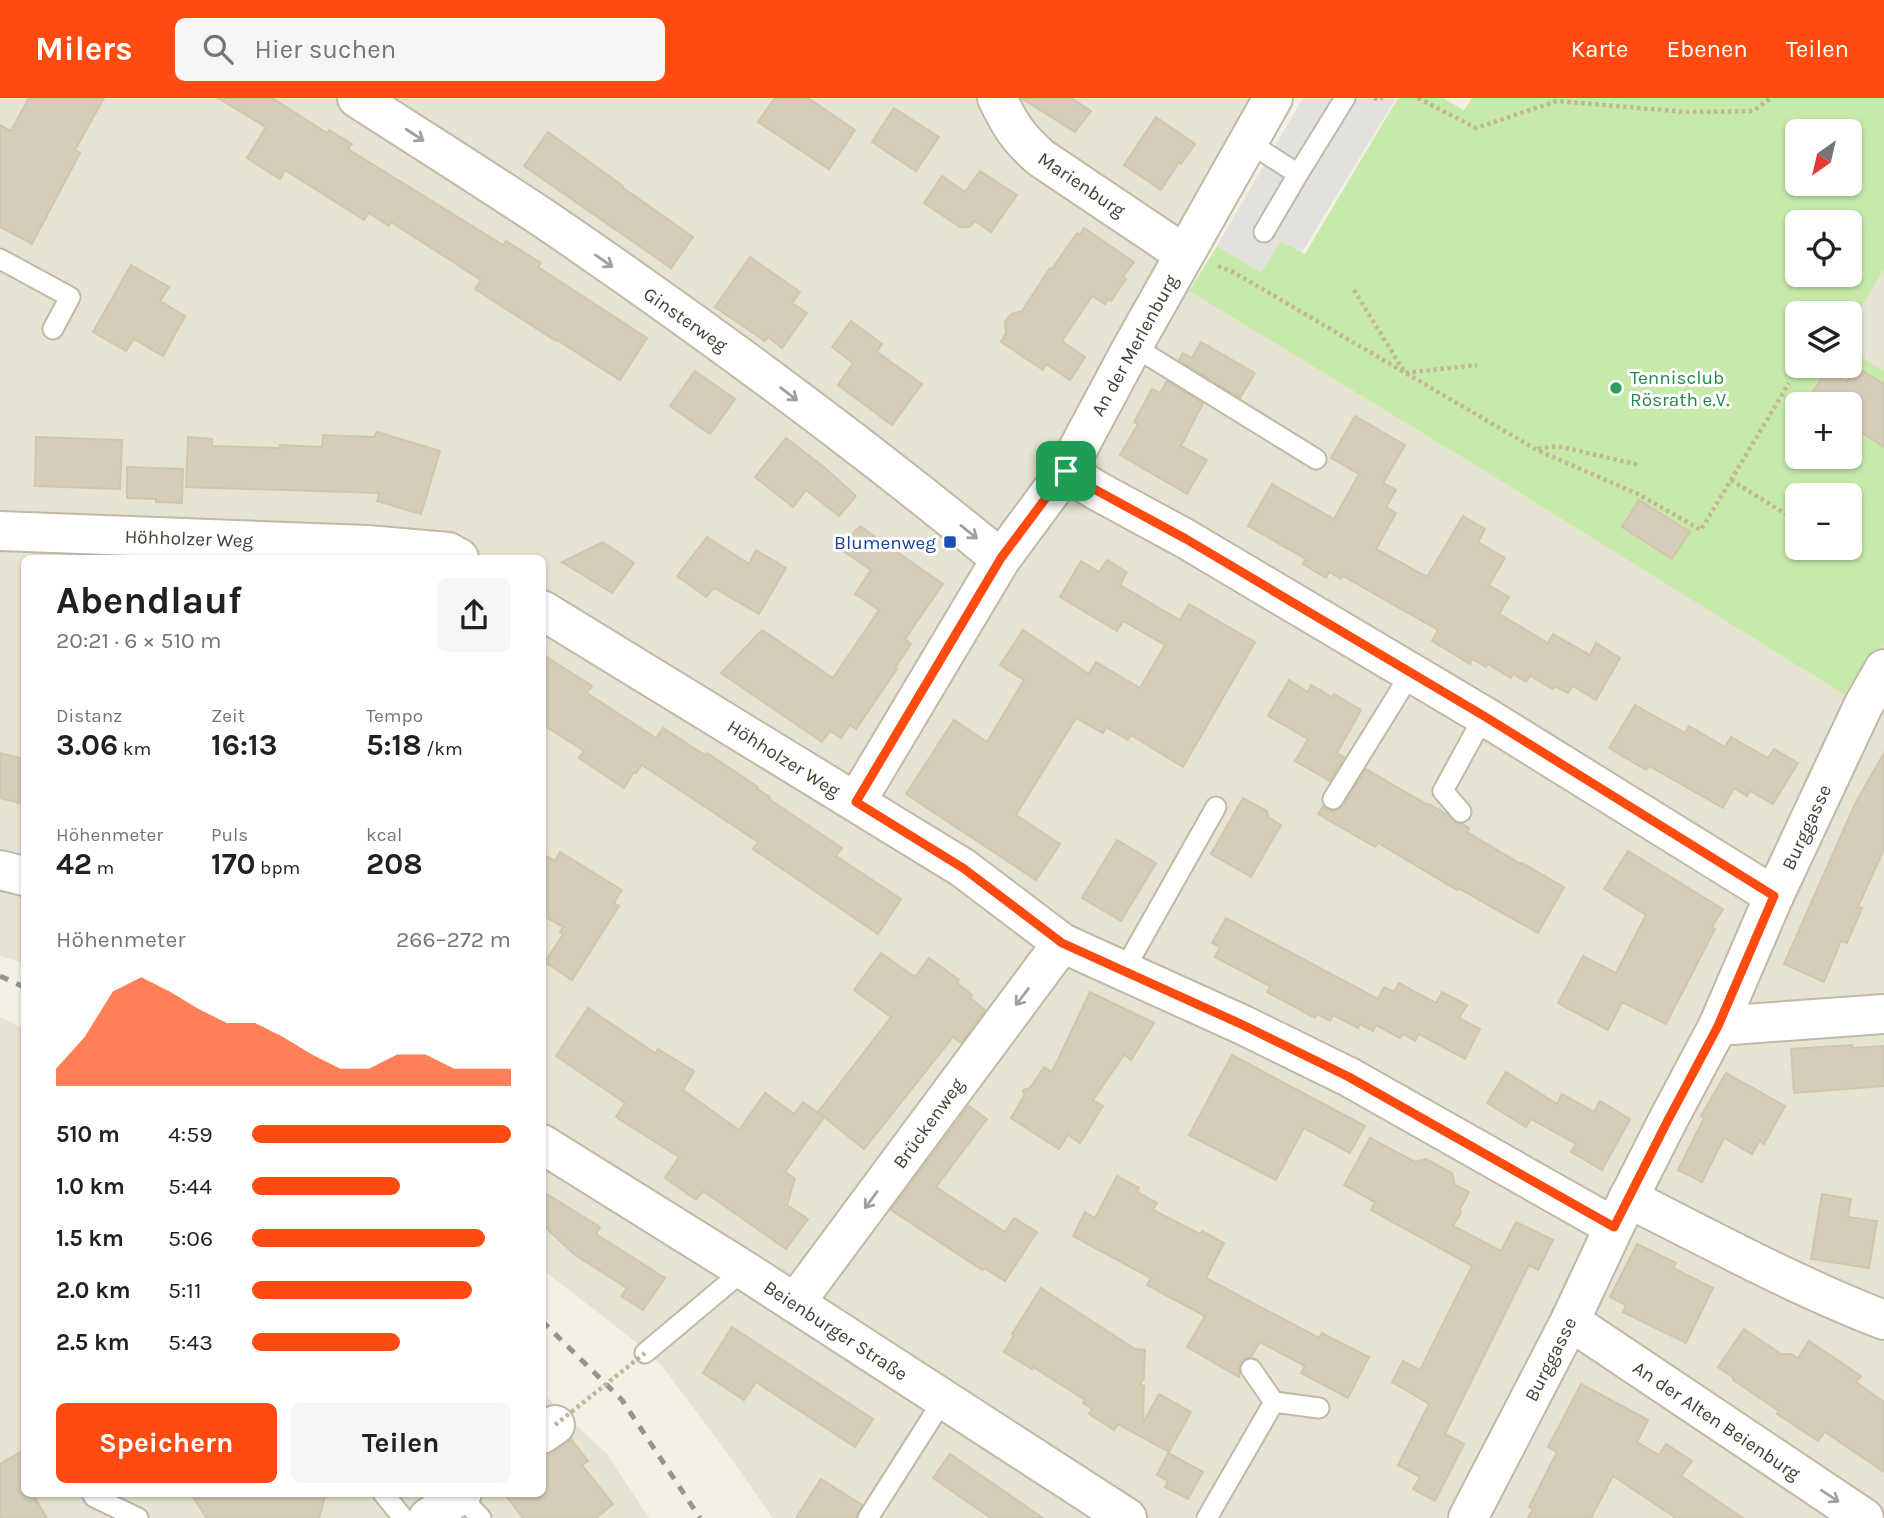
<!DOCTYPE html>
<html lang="de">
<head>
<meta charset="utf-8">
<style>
	:root { --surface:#fff; --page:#f6f6f6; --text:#202124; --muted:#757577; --accent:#ff4b0f }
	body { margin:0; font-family:Karla,sans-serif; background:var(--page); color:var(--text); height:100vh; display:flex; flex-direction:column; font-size:26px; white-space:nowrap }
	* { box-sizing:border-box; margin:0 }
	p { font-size:23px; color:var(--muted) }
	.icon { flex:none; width:38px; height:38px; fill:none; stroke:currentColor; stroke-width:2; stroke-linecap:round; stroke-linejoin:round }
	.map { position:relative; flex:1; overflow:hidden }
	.details { position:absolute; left:21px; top:457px; width:525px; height:942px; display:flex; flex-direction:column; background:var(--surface); border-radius:10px; box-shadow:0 2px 5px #0004 }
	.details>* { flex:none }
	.needle { width:46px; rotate:214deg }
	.fabs { position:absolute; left:1785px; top:21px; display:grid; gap:14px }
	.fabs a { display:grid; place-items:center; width:77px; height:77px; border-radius:10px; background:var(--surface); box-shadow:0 2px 5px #0004; font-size:35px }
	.pin { position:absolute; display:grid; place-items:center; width:60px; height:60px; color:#fff; margin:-30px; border-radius:14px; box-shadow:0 4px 10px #0006 }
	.round { display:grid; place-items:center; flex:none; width:74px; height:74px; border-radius:10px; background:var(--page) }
	.head { display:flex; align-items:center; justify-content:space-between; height:119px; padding:0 35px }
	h1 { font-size:38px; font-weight:700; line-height:52px }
	.metrics { display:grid; grid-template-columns:repeat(3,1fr); gap:10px; height:119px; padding:7px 35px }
	.metrics div { display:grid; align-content:center }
	.metrics b { font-size:30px; font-weight:700 }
	.metrics small { font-size:19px; font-weight:400 }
	.metrics p { font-size:19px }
	.chart { height:196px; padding:14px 35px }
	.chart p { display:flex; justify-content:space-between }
	.chart svg { width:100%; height:126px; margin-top:7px; fill:var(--accent); opacity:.7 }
	.action { display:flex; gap:14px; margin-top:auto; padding:14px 35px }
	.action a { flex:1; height:80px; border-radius:10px; background:var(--accent); color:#fff; font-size:28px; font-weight:700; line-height:80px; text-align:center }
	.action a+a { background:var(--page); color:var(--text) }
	ul { padding:0 35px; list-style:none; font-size:23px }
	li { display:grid; grid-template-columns:112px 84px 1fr; align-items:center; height:52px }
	li i { height:18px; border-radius:9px; background:var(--accent) }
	header { display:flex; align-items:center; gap:42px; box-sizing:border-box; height:98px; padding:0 35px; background:var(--accent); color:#fff }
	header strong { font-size:33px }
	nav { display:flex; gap:38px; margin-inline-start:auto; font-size:24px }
	.search { width:490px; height:63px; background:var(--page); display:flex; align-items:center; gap:18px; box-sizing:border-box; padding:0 24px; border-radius:10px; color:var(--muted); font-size:26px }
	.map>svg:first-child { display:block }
	.residential { fill:#e7e3d2 }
	.green { fill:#c7eaaa; fill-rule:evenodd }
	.parking { fill:#e3e1dd }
	.building { fill:#d5cdb9; stroke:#d0c6ac; stroke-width:2 }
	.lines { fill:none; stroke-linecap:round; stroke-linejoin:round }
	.service-casing { stroke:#bfb9a6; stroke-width:23 }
	.minor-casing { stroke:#bfb9a6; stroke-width:42 }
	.path { stroke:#c1b697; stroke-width:4.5; stroke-dasharray:3.5 3.5; stroke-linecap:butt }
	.service { stroke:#fff; stroke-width:19 }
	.minor { stroke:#fff; stroke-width:38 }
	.rail { stroke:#949494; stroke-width:5; stroke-dasharray:9 9; stroke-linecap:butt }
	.path-bridge { stroke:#c1b697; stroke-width:4.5; stroke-dasharray:3.5 3.5; stroke-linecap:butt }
	.oneway { stroke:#a2a09a }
	.route-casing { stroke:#fff; stroke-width:14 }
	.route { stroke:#ff4b0f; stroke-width:9 }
	.leisure-dot { fill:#2e9e5b; stroke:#fff; stroke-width:2.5 }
	.transit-dot { fill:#1a4fb4; stroke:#fff; stroke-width:2.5 }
	.labels { text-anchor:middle; stroke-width:6; stroke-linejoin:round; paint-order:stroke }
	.street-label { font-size:19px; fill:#454034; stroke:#fff }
	.leisure-label { font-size:19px; fill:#27864d; stroke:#fff; text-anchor:start }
	.transit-label { font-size:19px; fill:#164399; stroke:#fff; text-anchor:end }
</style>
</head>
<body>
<header>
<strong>Milers</strong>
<div class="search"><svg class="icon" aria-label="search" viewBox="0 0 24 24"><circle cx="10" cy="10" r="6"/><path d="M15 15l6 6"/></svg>Hier suchen</div>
<nav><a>Karte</a><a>Ebenen</a><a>Teilen</a></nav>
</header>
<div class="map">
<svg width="1884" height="1420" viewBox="0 0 1884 1420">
	<rect width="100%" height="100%" fill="#f3f0e4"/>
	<!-- residential -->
	<g class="residential">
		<path d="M0,0H1286L1195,155L1189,193L1470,364L1853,602L1884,603V1420H773L720,1345L662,1268L631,1240L543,1172L542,460H24V865L0,858Z"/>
		<path d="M1884,171V273L1850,252V229Z"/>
		<path d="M0,919L24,931V1395H542L543,1296L607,1356L649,1420H0Z"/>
	</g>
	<!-- green -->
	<path class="green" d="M1398,0H1443L1464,12L1472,0H1884V171L1850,229V215H1797V268H1850V252L1884,273V548L1853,602L1470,364L1189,193L1217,148L1261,174L1281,143L1305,156ZM1797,33H1850V86H1797ZM1797,124H1850V177H1797ZM1797,306H1850V359H1797ZM1797,397H1850V450H1797Z"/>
	<!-- parking -->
	<path class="parking" d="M1303,0H1396L1302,154L1281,143L1261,174L1217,148Z"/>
	<!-- building -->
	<g class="building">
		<path d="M29,0H104L75,52L80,55L32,146L0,129V27L11,33Z"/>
		<path d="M218,0H272L327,35L329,32L352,46L348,51L503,147L506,143L541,165L538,169L647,240L620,282L557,242L556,243L475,191L481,182L391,124L389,128L369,115L364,122L285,72L280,81L247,60L266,29Z"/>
		<path d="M775,0H808L855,32L829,71L758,24Z"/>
		<path d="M1021,0H1071L1091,13L1075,34Z"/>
		<path d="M894,10L939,39L916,73L872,44Z"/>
		<path d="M1156,19L1195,46L1181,66L1179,64L1161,92L1124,67Z"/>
		<path d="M548,34L623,88L622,89L693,139L671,170L524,68Z"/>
		<path d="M980,73L1017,97L991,134L975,123L970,129H960L924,105L942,78L965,94Z"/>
		<path d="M1084,130L1134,164L1123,179L1126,181L1111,203L1108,201L1105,206L1092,198L1062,243L1085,259L1070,282L1046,266L1043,272L1001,244L1006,235L1005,224L1011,216L1022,213L1050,170L1052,171L1077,135L1080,137Z"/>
		<path d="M750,159L800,194L792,205L807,215L782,250L768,239L765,243L715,209Z"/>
		<path d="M131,167L169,189L160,203L185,218L163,258L134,241L126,253L93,234Z"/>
		<path d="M851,223L882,246L877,254L922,286L892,327L838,287L853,265L832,249Z"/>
		<path d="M1201,244L1255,275L1240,300L1179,262L1183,255L1192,260Z"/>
		<path d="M1856,269L1884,286V349L1850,327V306H1805L1827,272L1846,284Z"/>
		<path d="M695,273L735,301L710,336L670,308Z"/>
		<path d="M1167,283L1203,305L1181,348L1207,362L1187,396L1120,357L1138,326L1134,324L1152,291L1160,295Z"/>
		<path d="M1355,318L1405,347L1383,385L1396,392L1386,409L1396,415L1376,451L1427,479L1463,418L1485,431L1478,444L1505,460L1489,487L1509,499L1499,516L1548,545L1553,536L1590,557L1596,545L1620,560L1596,602L1573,588L1568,595L1555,588L1553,591L1530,578L1526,584L1513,576L1511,580L1488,566L1486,569L1472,561L1470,566L1432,543L1438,532L1343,478L1341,481L1329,474L1326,480L1303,466L1306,461L1248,428L1272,386L1334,421L1359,376L1331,360Z"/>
		<path d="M377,334L440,353L421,416L377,403L379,395L186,389L188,339L212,341V348L280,350V347L322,349L323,337L374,339Z"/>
		<path d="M36,339L122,342L120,391L35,388Z"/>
		<path d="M786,340L824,369L856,398L839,418L806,392L793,409L755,379Z"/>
		<path d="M127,369L183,371L182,405L156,404V401L127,400Z"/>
		<path d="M1639,402L1690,434L1672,461L1622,429Z"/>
		<path d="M860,428L943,486L905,541L911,546L895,570L897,571L856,631L850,627L841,640L830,633L822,644L721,575L762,532L833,580L879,512L855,496L871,472L839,450Z"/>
		<path d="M707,439L749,466L756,452L786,470L759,516L714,490L706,499L677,478Z"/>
		<path d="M603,444L634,465L612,495L562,464Z"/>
		<path d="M1107,462L1127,474L1120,487L1180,522L1189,506L1255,544L1183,669L1131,637L1128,642L1106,629L1103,635L1076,620L1016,717L1060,746L1036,782L906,696L954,622L987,644L1024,582L1000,567L1023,532L1089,576L1096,564L1140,590L1165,547L1123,523L1117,533L1060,499L1081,463L1099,474Z"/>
		<path d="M542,556L592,588L587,595L656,640L663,630L705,657L707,655L758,689L757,691L770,699L769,701L842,750L836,758L901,801L878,836L753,751L758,744L642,667L636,675L634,674L624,690L579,660L584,653L542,626Z"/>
		<path d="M1289,582L1308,594L1311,587L1332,599L1334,596L1361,612L1337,655L1344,659L1330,683L1295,663L1308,641L1268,618Z"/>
		<path d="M1635,607L1685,635L1689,628L1725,649L1731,639L1768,660L1774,651L1798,665L1773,706L1750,693L1747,698L1734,690L1723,710L1649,668L1646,672L1609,650Z"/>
		<path d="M0,655L24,661V706L0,700Z"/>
		<path d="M1884,655V751L1858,809L1862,810L1847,845L1841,843L1824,884L1784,866L1855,706Z"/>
		<path d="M1366,671L1428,707L1429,706L1448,717L1456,725L1463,726L1469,730L1467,734L1521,766L1522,765L1564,789L1538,835L1458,790L1457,792L1378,745L1375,749L1318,716L1323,708L1327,712L1333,713L1343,708Z"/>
		<path d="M1243,700L1267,713L1268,719L1281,727L1251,779L1211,756Z"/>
		<path d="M1117,742L1156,765L1121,823L1082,800Z"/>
		<path d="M1628,753L1723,811L1712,829L1715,831L1666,926L1622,904L1608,932L1558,905L1583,858L1616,875L1646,817L1604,791Z"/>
		<path d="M560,754L622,792L614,805L619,808L572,882L545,864L563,836L560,834L563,829L542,817V756L555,763Z"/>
		<path d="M1226,820L1378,901L1384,889L1394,894L1399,885L1436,905L1442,894L1467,907L1459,920L1480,931L1465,961L1419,936L1415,943L1403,936L1400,940L1376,927L1373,933L1360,926L1358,930L1333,917L1330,923L1317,916L1315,920L1267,894L1270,888L1215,859L1220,849L1212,845Z"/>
		<path d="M881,855L915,879L929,860L959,882L957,885L972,897L970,900L985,912L961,945L953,939L864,1051L824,1019L785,1074L795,1081L787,1107L808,1121L786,1151L703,1093L696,1102L665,1080L679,1059L616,1019L625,1005L556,958L588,910L655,955L658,951L694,973L683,992L739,1032L765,995L794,1016L803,1004L823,1018L818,1014L891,919L854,892Z"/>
		<path d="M1090,894L1154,925L1131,962L1124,957L1093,1002L1103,1008L1080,1045L1068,1037L1059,1051L1011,1020L1024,998L1023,992L1030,990L1044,969L1052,974Z"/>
		<path d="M1852,947V950L1884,948V988L1794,995L1791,951Z"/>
		<path d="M1232,957L1365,1028L1350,1055L1304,1030L1276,1082L1189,1037Z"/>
		<path d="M1506,974L1557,1006L1562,996L1594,1014L1600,1003L1630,1021L1602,1072L1571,1054L1576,1046L1531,1021L1526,1029L1487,1005Z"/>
		<path d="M1726,975L1785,1008L1764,1046L1759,1043L1752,1056L1724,1040L1702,1084L1678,1072L1704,1020L1701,1018Z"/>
		<path d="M969,1008L987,1021L936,1089L1005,1134L1014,1120L1037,1134L1005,1183L984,1170L982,1172L891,1112Z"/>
		<path d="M1370,1040L1415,1064L1426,1061L1452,1075L1455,1087L1469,1094L1460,1111L1461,1115L1453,1128L1501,1153L1516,1124L1553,1142L1538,1172L1529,1167L1445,1336L1464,1346L1435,1403L1413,1391L1420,1379L1398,1367L1429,1306L1392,1284L1403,1263L1420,1272L1472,1168L1371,1112L1375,1104L1344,1087Z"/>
		<path d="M1117,1078L1139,1090L1137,1094L1157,1105L1153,1112L1200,1136L1202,1133L1224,1145L1206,1180L1319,1240L1322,1235L1369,1259L1348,1300L1301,1275L1305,1268L1260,1244L1251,1259L1245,1261L1240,1265L1239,1279L1187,1249L1205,1218L1147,1187L1151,1180L1073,1138L1085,1114L1095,1120Z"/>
		<path d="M542,1093L600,1129L596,1136L665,1180L643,1212L621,1198L627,1190L575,1157L542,1126Z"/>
		<path d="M1822,1096L1851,1101L1848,1119L1877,1123L1869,1170L1811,1161Z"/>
		<path d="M1637,1146L1676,1165L1673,1170L1713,1190L1686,1245L1623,1214L1626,1207L1610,1199Z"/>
		<path d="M1041,1190L1135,1251L1145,1252L1144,1280L1140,1286L1144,1288L1143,1325L1159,1296L1191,1314L1169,1354L1118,1326L1114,1332L1089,1316L1092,1311L1083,1305L1085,1302L1033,1269L1032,1271L1004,1254L1014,1237L1012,1236Z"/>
		<path d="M732,1229L873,1321L855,1349L756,1284L744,1302L703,1275Z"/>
		<path d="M1744,1231L1781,1256H1791L1798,1260L1809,1243L1861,1278L1856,1284L1884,1304V1374L1825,1334L1818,1343L1777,1316L1779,1313L1733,1282L1734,1280L1718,1269Z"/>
		<path d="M1581,1286L1648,1322L1637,1344L1659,1357L1666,1346L1692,1363L1681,1378L1743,1420H1676L1613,1378L1591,1420H1528L1533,1411L1529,1409L1557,1354L1548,1349Z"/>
		<path d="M571,1341L588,1363L582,1367L613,1406L596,1420H523L504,1395H542V1362Z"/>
		<path d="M24,1352V1395H32L47,1420H0V1366Z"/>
		<path d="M1168,1355L1203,1374L1188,1401L1165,1389L1168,1383L1157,1377Z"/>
		<path d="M950,1356L1043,1420H991L933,1380Z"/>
		<path d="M821,1381L862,1407L856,1420H796Z"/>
		<path d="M190,1395H326L319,1420H207Z"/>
	</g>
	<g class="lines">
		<defs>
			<g id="service">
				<path d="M1248,44L1298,76L1264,134"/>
				<path d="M1298,76L1345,0"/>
				<path d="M0,161L70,199L53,231"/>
				<path d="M1133,248L1316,361"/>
				<path d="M1333,701L1411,575"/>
				<path d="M1461,714L1443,693L1484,618"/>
				<path d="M1124,872L1216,709"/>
				<path d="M645,1255L744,1172"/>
				<path d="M1251,1271L1274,1304"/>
				<path d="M92,1395L94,1399L138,1420"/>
				<path d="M383,1395L403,1420"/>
				<path d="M459,1397L481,1420"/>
				<path d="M868,1420L943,1302"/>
				<path d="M1207,1420L1274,1304L1319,1310"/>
			</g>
			<g id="minor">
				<path d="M357,0C421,41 486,82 549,124C704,230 856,342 1001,461"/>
				<path d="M997,0C1010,27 1018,40 1041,60L1184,156"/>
				<path d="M1066,373L1094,391L1186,441L1484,618L1774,798"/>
				<path d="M0,433L367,447L448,454L459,460"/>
				<path d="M542,512L963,770L1062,845L1243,927L1349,979L1614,1129"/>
				<path d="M856,704L1001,461L1066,373L1133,248L1273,0"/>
				<path d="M0,772L24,778"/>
				<path d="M1718,928L1884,916"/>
				<path d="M542,1046L744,1172L1127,1420"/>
				<path d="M1628,1100C1713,1143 1796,1188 1884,1222"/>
				<path d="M795,1205L1062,845"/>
				<path d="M1570,1223L1864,1420"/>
				<path d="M542,1336L555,1327"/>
				<path d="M428,1420L462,1395"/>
				<path d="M1468,1420L1570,1223L1614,1129L1668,1022L1718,928L1774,798L1863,608L1884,571"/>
			</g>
		</defs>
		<!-- service casing -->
		<use href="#service" class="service-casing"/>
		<!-- minor casing -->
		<use href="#minor" class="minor-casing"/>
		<!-- path -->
		<g class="path">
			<path d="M1374,0L1380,2L1382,0"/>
			<path d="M1418,0L1476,30L1557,3L1686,14L1753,13L1771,0"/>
			<path d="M1218,168L1235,175L1537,352L1638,396L1701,432L1789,285"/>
			<path d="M1354,192L1405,275L1477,267"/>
			<path d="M1538,351L1557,348L1640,367"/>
			<path d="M1731,382L1797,423"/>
		</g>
		<!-- service -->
		<use href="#service" class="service"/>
		<!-- minor -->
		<use href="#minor" class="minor"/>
		<!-- rail -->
		<g class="rail">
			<path d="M0,878L24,889"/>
			<path d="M542,1223L622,1302L700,1420"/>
		</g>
		<!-- path-bridge -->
		<path class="path-bridge" d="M555,1327L645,1255"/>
	</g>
	<!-- one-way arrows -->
	<defs><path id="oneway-shaft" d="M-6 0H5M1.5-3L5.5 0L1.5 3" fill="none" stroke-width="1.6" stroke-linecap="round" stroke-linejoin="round" transform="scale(1.75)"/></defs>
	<g class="oneway">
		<use href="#oneway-shaft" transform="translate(415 37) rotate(33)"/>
		<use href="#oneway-shaft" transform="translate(604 163) rotate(35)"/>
		<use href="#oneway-shaft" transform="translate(789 296) rotate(37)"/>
		<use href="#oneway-shaft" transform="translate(969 434) rotate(39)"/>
		<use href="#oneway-shaft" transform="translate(1022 899) rotate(127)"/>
		<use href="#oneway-shaft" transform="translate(871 1102) rotate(126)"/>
		<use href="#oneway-shaft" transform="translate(1830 1398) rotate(34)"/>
	</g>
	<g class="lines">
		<defs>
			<path id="route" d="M1066,373L1094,391L1186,441L1484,618L1774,798L1718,928L1668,1022L1614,1129L1349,979L1243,927L1062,845L963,770L856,704L1001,460Z"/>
		</defs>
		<!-- route casing -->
		<use href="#route" class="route-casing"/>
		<!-- route -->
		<use href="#route" class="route"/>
	</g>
	<!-- markers -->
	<circle class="leisure-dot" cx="1616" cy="290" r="7"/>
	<rect class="transit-dot" x="943" y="437" width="14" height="14" rx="3.5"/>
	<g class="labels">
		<!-- street labels -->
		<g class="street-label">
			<text transform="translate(1082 86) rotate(34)" y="7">Marienburg</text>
			<text transform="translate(686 221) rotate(35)" y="7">Ginsterweg</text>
			<text transform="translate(1134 247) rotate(-61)" y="7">An der Merlenburg</text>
			<text transform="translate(189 440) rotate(2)" y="7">Höhholzer Weg</text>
			<text transform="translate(784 660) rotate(32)" y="7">Höhholzer Weg</text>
			<text transform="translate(1806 729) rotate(-65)" y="7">Burggasse</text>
			<text transform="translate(928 1025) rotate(-54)" y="7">Brückenweg</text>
			<text transform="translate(836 1232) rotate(33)" y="7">Beienburger Straße</text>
			<text transform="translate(1550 1261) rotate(-63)" y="7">Burggasse</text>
			<text transform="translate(1717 1322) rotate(34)" y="7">An der Alten Beienburg</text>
		</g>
		<!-- leisure labels -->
		<g class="leisure-label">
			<text x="1630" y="286">Tennisclub<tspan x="1630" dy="22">Rösrath e.V.</tspan></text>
		</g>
		<!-- transit labels -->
		<g class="transit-label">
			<text x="936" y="451">Blumenweg</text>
		</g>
	</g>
</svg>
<div class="fabs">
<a><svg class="needle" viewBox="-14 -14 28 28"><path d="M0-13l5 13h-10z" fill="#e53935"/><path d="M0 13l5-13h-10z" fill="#757577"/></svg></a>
<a><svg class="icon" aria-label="locate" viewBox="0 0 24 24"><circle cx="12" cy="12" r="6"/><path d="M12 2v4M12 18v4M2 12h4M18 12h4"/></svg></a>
<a><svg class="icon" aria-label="layers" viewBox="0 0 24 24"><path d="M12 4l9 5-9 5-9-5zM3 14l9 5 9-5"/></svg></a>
<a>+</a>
<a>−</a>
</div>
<div class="pin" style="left:1066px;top:373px;background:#1e9e55"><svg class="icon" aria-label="arrive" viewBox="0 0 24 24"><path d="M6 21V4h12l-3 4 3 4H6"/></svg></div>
<section class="details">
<div class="head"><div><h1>Abendlauf</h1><p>20:21 · 6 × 510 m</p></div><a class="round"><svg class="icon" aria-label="share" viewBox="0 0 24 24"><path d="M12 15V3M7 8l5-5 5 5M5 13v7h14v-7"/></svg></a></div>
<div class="metrics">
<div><p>Distanz</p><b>3.06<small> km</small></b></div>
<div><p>Zeit</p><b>16:13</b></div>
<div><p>Tempo</p><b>5:18<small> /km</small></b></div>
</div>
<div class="metrics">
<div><p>Höhenmeter</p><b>42<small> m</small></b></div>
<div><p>Puls</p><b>170<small> bpm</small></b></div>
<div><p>kcal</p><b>208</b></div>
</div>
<div class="chart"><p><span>Höhenmeter</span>266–272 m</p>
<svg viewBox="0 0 160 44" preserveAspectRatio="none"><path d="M0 44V38L10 27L20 11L30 6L40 11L50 17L60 22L70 22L80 27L90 33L100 38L110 38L120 33L130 33L140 38L150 38L160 38V44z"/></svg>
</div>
<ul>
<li><b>510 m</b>4:59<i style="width:100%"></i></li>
<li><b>1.0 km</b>5:44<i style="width:57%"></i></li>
<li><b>1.5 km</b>5:06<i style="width:90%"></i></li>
<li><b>2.0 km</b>5:11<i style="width:85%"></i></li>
<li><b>2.5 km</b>5:43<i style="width:57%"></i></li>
</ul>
<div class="action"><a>Speichern</a><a>Teilen</a></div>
</section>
</div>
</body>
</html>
